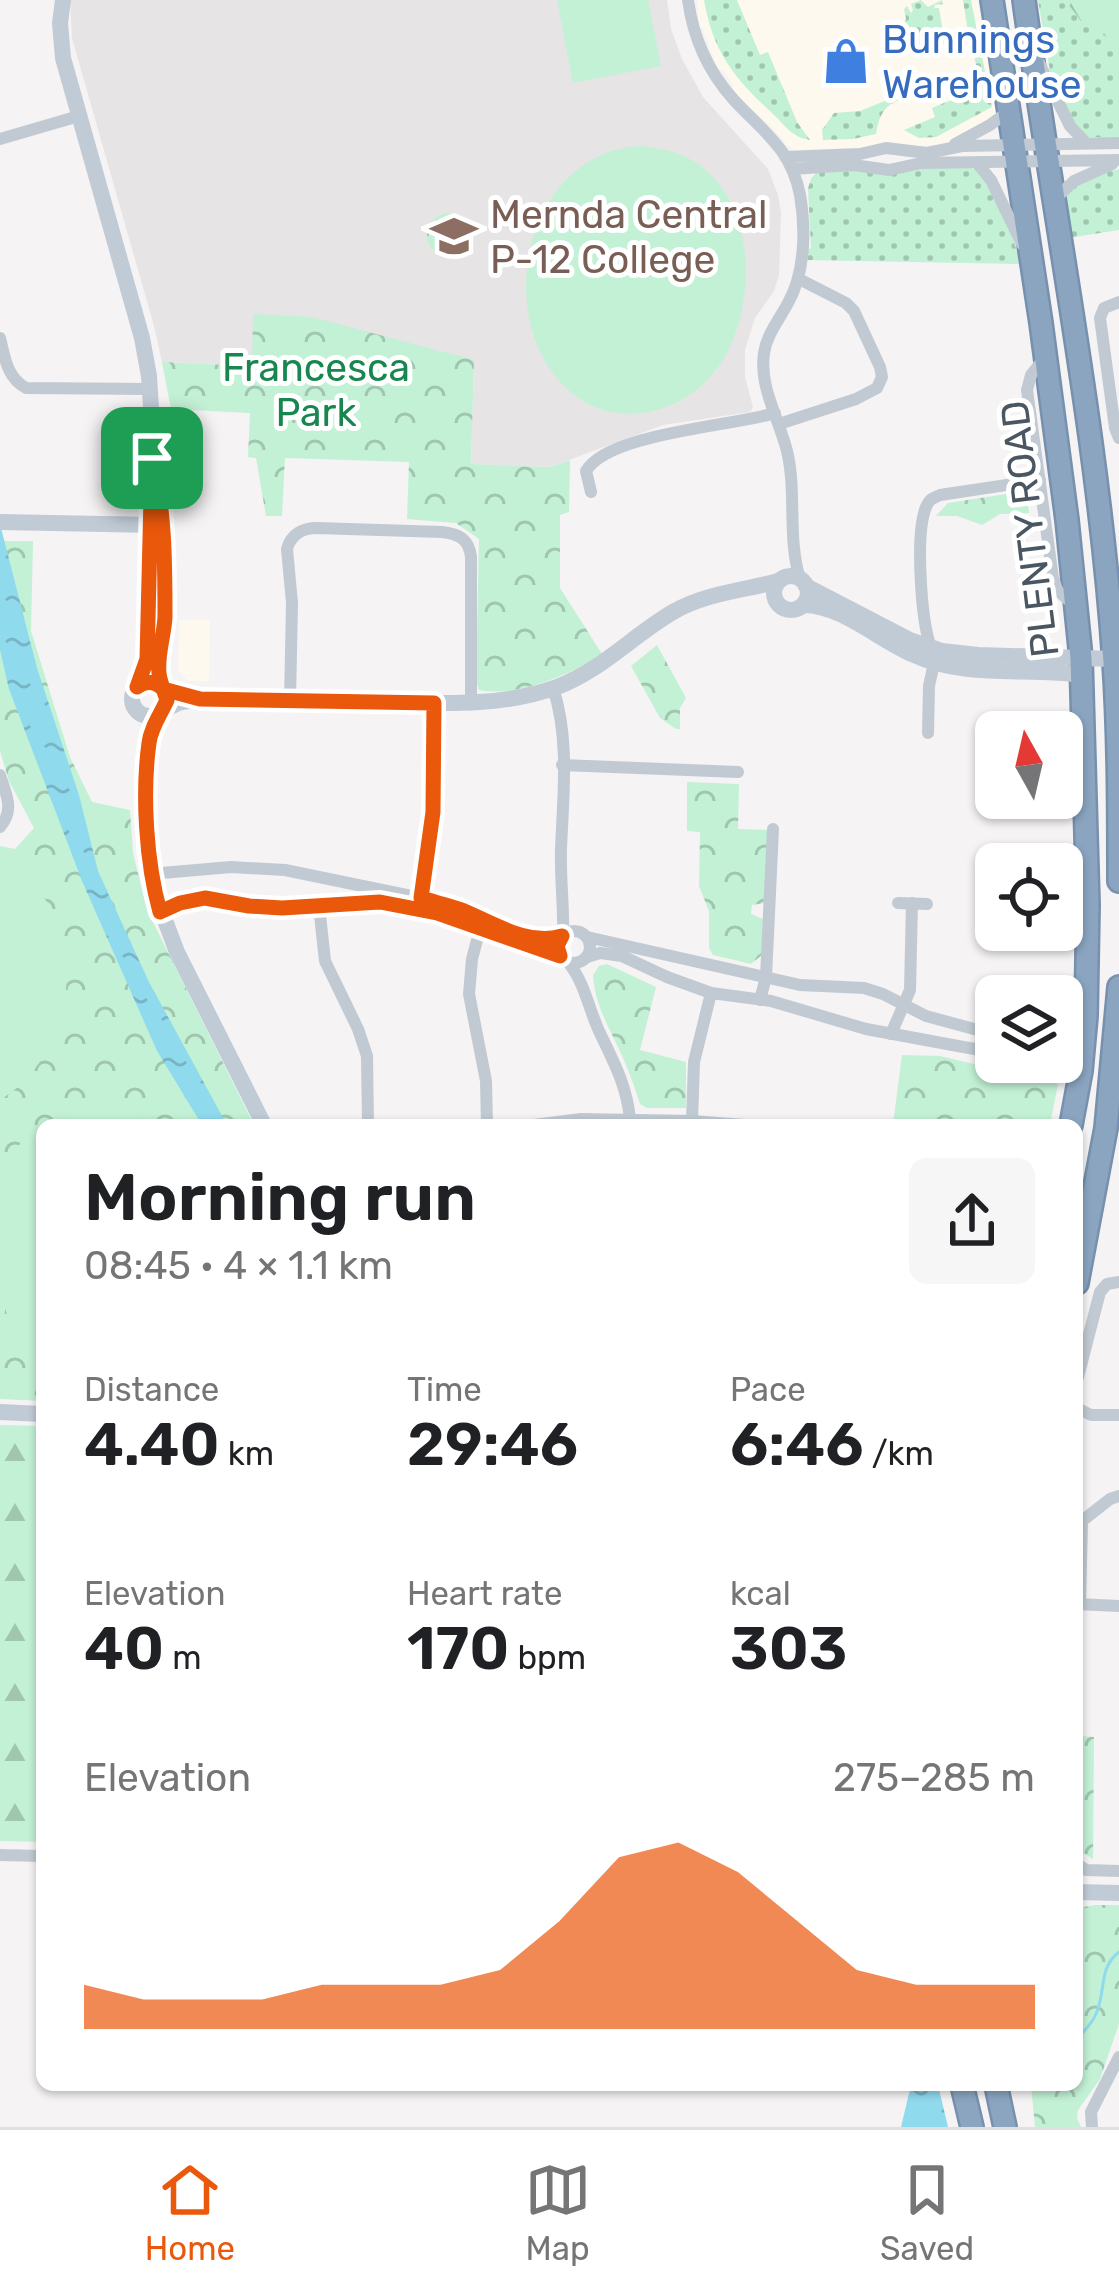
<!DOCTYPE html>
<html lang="en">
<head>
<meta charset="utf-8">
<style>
	:root { --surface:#fff; --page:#f6f6f6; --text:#202124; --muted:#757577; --line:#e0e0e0; --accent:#ea580c }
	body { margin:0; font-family:Rubik,sans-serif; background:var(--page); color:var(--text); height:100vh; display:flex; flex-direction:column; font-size:45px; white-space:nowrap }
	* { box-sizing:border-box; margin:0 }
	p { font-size:39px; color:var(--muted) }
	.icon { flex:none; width:66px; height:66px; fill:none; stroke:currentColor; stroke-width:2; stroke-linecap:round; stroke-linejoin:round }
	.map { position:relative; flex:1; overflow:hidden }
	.sheet { position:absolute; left:36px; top:1119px; width:1047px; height:972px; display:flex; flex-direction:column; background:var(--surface); border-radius:18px; box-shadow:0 3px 9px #0004 }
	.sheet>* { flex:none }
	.needle { width:78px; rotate:352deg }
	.buttons { position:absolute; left:975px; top:711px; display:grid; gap:24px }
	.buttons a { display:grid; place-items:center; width:108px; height:108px; border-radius:18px; background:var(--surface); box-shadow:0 3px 9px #0004; font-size:60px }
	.pin { position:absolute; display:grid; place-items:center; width:102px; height:102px; color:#fff; margin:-51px; border-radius:24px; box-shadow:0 6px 18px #0006 }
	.round { display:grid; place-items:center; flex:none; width:126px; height:126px; border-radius:18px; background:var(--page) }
	.head { display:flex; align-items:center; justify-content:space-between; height:204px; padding:0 48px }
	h1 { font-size:66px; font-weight:600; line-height:90px }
	.metrics { display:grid; grid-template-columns:repeat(3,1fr); gap:18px; height:204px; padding:12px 48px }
	.metrics div { display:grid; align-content:center }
	.metrics b { font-size:60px; font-weight:600 }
	.metrics small { font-size:33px; font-weight:400 }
	.metrics p { font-size:33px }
	.chart { height:336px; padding:24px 48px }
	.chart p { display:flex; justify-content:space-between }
	.chart svg { width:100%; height:216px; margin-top:12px; fill:var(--accent); opacity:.7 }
	.tabs { display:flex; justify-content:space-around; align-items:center; height:168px; border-top:3px solid var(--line); background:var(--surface); font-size:33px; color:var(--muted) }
	.tabs a { display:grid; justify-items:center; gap:6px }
	.tabs .selected { color:var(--accent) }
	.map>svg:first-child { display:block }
	.commercial { fill:#fdf9ef }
	.education { fill:#e6e4e5 }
	.grass { fill:url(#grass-dots) }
	.forest { fill:url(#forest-firs) }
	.park { fill:url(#park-crowns) }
	.pitch { fill:#c3f1d5 }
	.water { fill:url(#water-ripples) }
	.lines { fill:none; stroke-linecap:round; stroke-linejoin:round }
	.stream { stroke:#90daee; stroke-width:3 }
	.highway-casing { stroke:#7690ad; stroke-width:26 }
	.street { stroke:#c1cad2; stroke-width:12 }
	.secondary { stroke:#c1cbd6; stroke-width:16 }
	.highway { stroke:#8ba5c1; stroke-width:21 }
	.route-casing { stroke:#fff; stroke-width:24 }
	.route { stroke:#ea580c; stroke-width:15 }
	.labels { text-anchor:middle; stroke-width:10; stroke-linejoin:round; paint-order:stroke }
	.shop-label { font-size:39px; fill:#366cbe; stroke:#fff; text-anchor:start }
	.education-label { font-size:39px; fill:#785e54; stroke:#fff; text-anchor:start }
	.park-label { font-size:39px; fill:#17864f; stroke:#fff }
	.street-label { font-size:39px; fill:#4a5661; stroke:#fff }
</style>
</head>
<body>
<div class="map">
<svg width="1119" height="2127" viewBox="0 0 1119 2127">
	<defs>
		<pattern id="grass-dots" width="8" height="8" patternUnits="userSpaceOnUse" patternTransform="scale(3)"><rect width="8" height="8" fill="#c3f1d5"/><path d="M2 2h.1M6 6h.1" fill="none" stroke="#a0c6b0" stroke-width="1.8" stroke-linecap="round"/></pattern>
		<pattern id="forest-firs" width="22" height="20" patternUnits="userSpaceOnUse" patternTransform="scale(3)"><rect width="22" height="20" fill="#c3f1d5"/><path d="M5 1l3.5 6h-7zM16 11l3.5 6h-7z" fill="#a0c6b0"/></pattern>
		<pattern id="park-crowns" width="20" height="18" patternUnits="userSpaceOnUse" patternTransform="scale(3)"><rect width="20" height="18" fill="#c3f1d5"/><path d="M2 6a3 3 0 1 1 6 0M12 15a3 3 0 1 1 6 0" fill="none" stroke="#a0c6b0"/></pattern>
		<pattern id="water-ripples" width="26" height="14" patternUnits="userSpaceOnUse" patternTransform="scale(3)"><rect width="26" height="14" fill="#90daee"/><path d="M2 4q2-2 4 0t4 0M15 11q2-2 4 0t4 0" fill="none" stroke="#78b4c4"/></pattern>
	</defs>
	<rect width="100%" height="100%" fill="#f5f3f3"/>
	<!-- commercial -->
	<g class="commercial">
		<path d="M697,0H977L995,81L997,111L996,116L944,145L796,150L787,145L771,126L745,103L732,89L733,85L723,70H718L703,28L699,27Z"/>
		<path d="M179,620H210L209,681H188L178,670Z"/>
	</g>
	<!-- education -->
	<path class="education" d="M70,0H667L671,29L682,59L697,86L703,97L768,169L778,195L781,213L779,275L774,291L755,318L745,350V377L753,407L750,412L663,425L550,467L471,464L474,360L253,315V366L162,362L154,326L72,38Z"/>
	<!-- grass -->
	<g class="grass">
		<path d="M704,0H737L760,55L768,52L797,122L810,140C791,137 785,125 772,113C734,78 713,52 704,0Z"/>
		<path d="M921,0L928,7L942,0L943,4L935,5L934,8H939L944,39H948L949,42L928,51L911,48L899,33L906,19L904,9L907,6L911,13L913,10L911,4Z"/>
		<path d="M963,0H971L992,107L936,137L919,138L904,130L935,117L932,108L975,90L972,81L980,79L969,39Z"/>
		<path d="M1038,0H1119V138L1088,137L1077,128L1050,71Z"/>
		<path d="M919,87L921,92C894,102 881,102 876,134L853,139L823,140L822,130L834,113L860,111Z"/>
		<path d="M912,167L971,168L981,172L1010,229L1021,264L807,260V250L811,248L808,188L811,179L816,173Z"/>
		<path d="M1119,169V230L1068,238L1064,197C1076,182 1099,172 1119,169Z"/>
		<circle cx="449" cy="235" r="22"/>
	</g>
	<!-- forest -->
	<g class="forest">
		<path d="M1065,0H1119V43L1085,26Z"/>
		<path d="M0,1425L42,1426V1842L0,1841Z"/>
	</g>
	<!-- park -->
	<g class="park">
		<path d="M253,314L312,317L474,360L471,464L550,467L570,460L569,512L560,515V588L602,654C572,674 516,698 479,690L476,681L479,539L456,523L407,519L409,462L285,458L282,516H266L256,458L248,457L250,413L171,409L162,362L252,366Z"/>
		<path d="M1020,492L1027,497L1029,513L1000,514L982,525L957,516H936L948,503Z"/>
		<path d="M0,541H33L31,631L70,757L92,802L130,810L133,853L147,910L254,1125H42V1401L0,1399V846L15,849L34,828L9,781L0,751Z"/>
		<path d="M657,645L686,698L680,708V729H676L660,718L631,666Z"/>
		<path d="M687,782L739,784L738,829L768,830L766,903L752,905L751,914L763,919L762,955L751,964L713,955L709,948V911L699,886L700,832L687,831Z"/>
		<path d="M607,964L656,987L640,1050L686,1062V1108H647L640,1104C635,1089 630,1073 623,1058C611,1030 595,1007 593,975L599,966Z"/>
		<path d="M902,1055L940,1056L1058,1084L1050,1125L893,1124Z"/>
		<path d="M1077,1736L1094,1737L1093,1859L1083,1853L1077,1830Z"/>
		<path d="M1096,1905H1119V2024L1100,2079L1078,2110L1077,2118L1081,2127H1035L1031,2085H1077V1908Z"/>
	</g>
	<!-- pitch -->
	<g class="pitch">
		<path d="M557,0H648L661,66L573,83Z"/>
		<path d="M641,146C656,148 672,150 686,157C755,192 758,292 727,353C710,384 683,405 649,412C620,417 595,412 572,393C488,324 524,151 641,146Z"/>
		<path d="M0,860C94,906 84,1049 0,1100Z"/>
		<path d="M105,1109L140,1118L151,1125H42V1365C0,1323 0,1298 0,1239C0,1220 0,1190 0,1173C1,1170 8,1160 10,1157C32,1123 66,1109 105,1109Z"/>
	</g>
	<!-- water -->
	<g class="water">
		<path d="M0,524L37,668L79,795L98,871L149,982L227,1125H202L157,1051L82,881L9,689L0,650Z"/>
		<path d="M911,2085H938L948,2127H901Z"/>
	</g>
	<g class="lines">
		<!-- stream -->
		<g class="stream">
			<path d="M1077,2040C1083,2031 1091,2025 1095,2016C1107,1993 1097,1969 1119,1952"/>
			<path d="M1042,2086L1044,2085"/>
		</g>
		<defs>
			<g id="highway">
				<path d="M992,0L1041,323L1067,520L1081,658L1088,905L1086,1016L1081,1071L1071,1125"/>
				<path d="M1024,0C1054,220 1099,440 1114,662C1119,735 1119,808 1119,881"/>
				<path d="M1077,1283L1106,1128L1119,987"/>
				<path d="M962,2085L972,2127"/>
				<path d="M996,2085L1005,2127"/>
			</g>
		</defs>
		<!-- highway casing -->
		<use href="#highway" class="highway-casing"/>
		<!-- street -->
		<g class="street">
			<path d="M688,0C693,37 708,71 733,99C763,132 791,148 800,195C806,230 805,273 788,303C779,320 767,334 764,353C759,387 779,419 787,451C797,493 787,537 800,579"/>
			<path d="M1039,63L1070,126L1086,143"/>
			<path d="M0,139L79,116"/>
			<path d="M955,144L990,125L1009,111"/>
			<path d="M786,157L860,154L886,148L927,153L962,146L1119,143"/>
			<path d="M977,163L991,180L1022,244"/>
			<path d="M792,169L853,165L889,170L921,163L1119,160"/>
			<path d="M1055,199L1074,181L1112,164"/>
			<path d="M1119,302L1104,308L1100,318L1115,428L1119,438"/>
			<path d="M0,338C5,358 7,378 26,388L150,389"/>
			<path d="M1044,359L1031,375L1027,390L1053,578L1057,590L1074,605"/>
			<path d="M779,424L856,399L877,388L882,377L880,367L854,311L846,303L799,279"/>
			<path d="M591,492L586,471C608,433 733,426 775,413"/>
			<path d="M931,648C921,620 915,534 926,507C930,498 932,499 940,495L1040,480"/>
			<path d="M553,688C570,738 563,797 561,849C560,878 564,906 563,935"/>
			<path d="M290,701L292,603L287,549C291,534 303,528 317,528L442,532C459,534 469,539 471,557V703"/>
			<path d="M928,733L929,686L934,663"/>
			<path d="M562,765L738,772"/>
			<path d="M0,775C6,794 15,810 0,827"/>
			<path d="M150,874L231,867L285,870L421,898L540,940L562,936"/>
			<path d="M421,898L432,830L434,703"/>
			<path d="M898,903L927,904"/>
			<path d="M319,906L325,961L358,1029L367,1056L368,1125"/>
			<path d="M160,912L180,903L204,898L249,906L282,908L380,902L437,913L560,956"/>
			<path d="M480,929L472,959L469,994L486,1081L487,1125"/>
			<circle cx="574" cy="947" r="16"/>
			<path d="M587,937L800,985L864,988L883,994L926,1016L996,1035"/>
			<path d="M587,957L600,953L622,956L667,977L711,993L771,1001L866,1029L996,1053"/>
			<path d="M568,962C585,983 588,1007 599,1031C613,1061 627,1085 630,1120"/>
			<path d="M760,1000L766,977L773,829"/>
			<path d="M891,1034L910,990L912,903"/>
			<path d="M1033,1062L1081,1071"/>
			<path d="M692,1121L694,1062L711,993"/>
			<path d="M534,1125L581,1119L692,1121L744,1125"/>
			<path d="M1077,1381L1100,1292L1107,1284L1119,1282"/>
			<path d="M1077,1408L1091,1415H1119"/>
			<path d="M1077,1604L1119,1606"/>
			<path d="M1080,1605L1082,1521L1110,1499L1119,1496"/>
			<path d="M0,1855L42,1856"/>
			<path d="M1077,1864L1086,1870L1119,1871"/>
			<path d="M1092,2127L1091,2112L1119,2057"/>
		</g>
		<!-- secondary -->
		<g class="secondary">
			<path d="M63,0L60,23L63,58L142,338L149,376L152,424L147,659L137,687"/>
			<path d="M159,486C168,533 167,583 165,631C164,651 158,666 162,688"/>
			<path d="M0,522L155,525"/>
			<circle cx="791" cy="593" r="17"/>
			<path d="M806,586L910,640L942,651L978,655L1114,659"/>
			<path d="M804,605C841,605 879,640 914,655C966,679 1027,667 1082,675"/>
			<circle cx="149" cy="699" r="17"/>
			<path d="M162,711L178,703L200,699C258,701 317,701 375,702C436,703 499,708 557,687C602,670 632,636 673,612C706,593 742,591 778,581"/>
			<path d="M161,712L149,741L148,846L155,894L177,952L264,1125"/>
			<path d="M0,1412L42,1414"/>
			<path d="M1077,1892L1119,1893"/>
		</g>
		<!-- highway -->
		<use href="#highway" class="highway"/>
	</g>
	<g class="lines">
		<defs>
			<path id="route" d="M152,458C165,512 165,562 165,617C164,636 157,655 159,673C160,682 164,691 167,700C161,714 151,727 149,743C142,794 146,862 160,912L180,903L205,898L249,906L282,908L380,902L437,913L560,956L557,946L562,936C527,947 491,921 459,909C447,905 434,902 421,898L433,812L434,703L200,699L163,689C155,681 146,680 137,687L147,659L152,458"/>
		</defs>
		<!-- route casing -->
		<use href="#route" class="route-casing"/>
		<!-- route -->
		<use href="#route" class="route"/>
	</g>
	<!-- icons -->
	<defs>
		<symbol id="shop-bare" viewBox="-9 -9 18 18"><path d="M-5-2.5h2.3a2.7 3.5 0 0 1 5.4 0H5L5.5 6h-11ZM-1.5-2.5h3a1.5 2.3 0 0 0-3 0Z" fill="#3f7fe0" stroke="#fff" stroke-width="2.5" paint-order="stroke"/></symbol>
		<symbol id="school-bare" viewBox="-9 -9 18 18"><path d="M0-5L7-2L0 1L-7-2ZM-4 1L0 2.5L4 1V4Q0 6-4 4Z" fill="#8d6e63" stroke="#fff" stroke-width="2.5" paint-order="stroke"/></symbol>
	</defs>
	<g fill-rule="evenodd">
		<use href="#shop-bare" x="813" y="28" width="66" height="66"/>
		<use href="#school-bare" x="421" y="203" width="66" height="66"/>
	</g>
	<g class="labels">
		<!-- shop labels -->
		<g class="shop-label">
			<text x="882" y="53">Bunnings<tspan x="882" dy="45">Warehouse</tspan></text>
		</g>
		<!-- education labels -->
		<g class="education-label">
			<text x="490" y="228">Mernda Central<tspan x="490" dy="45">P-12 College</tspan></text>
		</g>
		<!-- park labels -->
		<g class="park-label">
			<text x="316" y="381">Francesca<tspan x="316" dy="45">Park</tspan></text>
		</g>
		<!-- street labels -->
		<g class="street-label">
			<text transform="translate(1029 529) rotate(-97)" y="14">PLENTY ROAD</text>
		</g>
	</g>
</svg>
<div class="buttons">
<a><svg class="needle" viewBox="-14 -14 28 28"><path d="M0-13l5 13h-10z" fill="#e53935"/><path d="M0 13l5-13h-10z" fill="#757577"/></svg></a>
<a><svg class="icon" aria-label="locate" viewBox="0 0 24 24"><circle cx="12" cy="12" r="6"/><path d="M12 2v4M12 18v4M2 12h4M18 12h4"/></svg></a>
<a><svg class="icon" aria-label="layers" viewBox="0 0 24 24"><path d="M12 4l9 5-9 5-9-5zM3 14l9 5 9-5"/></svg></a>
</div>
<div class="pin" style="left:152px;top:458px;background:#1e9e55"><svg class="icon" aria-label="arrive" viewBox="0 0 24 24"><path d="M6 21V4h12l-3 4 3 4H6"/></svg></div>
<section class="sheet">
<div class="head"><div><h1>Morning run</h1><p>08:45 · 4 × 1.1 km</p></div><a class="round"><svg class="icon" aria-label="share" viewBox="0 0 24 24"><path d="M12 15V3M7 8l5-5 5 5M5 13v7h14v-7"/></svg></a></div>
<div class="metrics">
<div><p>Distance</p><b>4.40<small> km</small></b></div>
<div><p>Time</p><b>29:46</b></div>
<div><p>Pace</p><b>6:46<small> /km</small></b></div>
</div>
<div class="metrics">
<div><p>Elevation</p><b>40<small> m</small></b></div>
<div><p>Heart rate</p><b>170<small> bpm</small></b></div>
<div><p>kcal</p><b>303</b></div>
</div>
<div class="chart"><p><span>Elevation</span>275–285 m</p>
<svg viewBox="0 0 160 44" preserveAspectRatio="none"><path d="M0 44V35L10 38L20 38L30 38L40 35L50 35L60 35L70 32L80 22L90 9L100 6L110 12L120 22L130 32L140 35L150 35L160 35V44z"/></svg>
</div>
</section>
</div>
<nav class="tabs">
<a class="selected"><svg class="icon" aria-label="home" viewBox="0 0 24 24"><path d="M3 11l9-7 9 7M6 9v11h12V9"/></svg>Home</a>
<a><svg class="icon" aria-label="map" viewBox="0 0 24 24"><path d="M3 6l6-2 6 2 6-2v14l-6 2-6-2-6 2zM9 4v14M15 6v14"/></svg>Map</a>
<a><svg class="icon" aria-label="saved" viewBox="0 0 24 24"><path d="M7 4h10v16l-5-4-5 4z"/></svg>Saved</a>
</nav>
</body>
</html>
